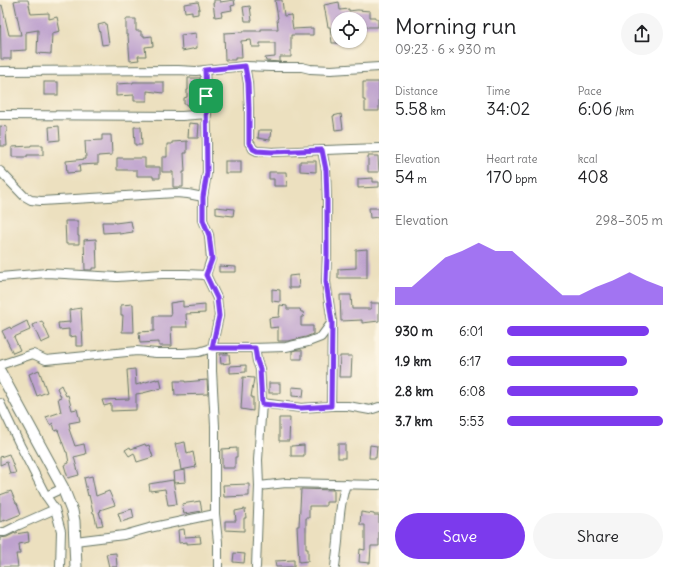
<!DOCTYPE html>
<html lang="en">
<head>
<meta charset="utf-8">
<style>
	:root { --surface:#fff; --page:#f6f6f6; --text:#202124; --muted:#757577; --accent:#7c3aed }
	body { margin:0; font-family:Delius,sans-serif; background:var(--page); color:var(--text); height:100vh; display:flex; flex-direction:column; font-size:15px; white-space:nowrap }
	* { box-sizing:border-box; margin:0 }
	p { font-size:13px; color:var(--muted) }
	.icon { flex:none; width:22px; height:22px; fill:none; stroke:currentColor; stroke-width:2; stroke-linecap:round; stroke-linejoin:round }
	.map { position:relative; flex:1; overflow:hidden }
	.panel { display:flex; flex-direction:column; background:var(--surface); width:300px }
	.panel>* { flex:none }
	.tools { position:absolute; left:331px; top:12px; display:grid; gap:8px }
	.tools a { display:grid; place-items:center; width:36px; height:36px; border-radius:50%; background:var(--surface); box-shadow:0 1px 3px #0004; font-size:20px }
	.pin { position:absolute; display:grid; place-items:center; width:34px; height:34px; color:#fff; margin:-17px; border-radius:8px; box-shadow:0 2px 6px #0006 }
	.round { display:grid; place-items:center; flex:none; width:42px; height:42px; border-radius:21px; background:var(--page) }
	.summary { display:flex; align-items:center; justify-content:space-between; height:68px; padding:0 16px }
	h1 { font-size:22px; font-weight:600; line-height:30px }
	.stats { display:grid; grid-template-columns:repeat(3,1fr); gap:6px; height:68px; padding:4px 16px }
	.stats div { display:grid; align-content:center }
	.stats b { font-size:17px; font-weight:600 }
	.stats small { font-size:11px; font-weight:400 }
	.stats p { font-size:11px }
	.chart { height:112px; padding:8px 16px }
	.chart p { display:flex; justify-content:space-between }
	.chart svg { width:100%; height:72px; margin-top:4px; fill:var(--accent); opacity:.7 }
	.cta { display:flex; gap:8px; margin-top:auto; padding:8px 16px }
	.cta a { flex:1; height:46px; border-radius:24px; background:var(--accent); color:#fff; font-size:16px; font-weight:600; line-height:46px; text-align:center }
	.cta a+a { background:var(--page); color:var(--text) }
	ul { padding:0 16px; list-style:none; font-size:13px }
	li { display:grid; grid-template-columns:64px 48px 1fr; align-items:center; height:30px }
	li i { height:10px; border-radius:5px; background:var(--accent) }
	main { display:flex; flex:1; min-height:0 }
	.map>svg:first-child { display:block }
	.building { fill:#bea2ce }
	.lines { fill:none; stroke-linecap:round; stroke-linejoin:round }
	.street-casing { stroke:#677665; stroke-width:10 }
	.secondary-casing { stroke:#677665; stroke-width:13 }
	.street { stroke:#fff; stroke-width:8 }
	.secondary { stroke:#fff; stroke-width:11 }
	.route-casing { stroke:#fff; stroke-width:8 }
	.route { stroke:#7c3aed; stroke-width:5 }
</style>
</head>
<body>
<main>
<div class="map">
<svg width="379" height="567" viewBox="0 0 379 567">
	<rect width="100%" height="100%" fill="#fcf5e5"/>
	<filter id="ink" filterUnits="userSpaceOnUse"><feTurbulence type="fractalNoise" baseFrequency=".025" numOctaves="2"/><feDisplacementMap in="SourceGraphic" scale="8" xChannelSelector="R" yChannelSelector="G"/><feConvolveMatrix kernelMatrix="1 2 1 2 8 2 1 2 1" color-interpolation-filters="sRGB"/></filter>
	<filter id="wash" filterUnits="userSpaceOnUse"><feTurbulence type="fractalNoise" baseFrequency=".012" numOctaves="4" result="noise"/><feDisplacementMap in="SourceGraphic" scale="16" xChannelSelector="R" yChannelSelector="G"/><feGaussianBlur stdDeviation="0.9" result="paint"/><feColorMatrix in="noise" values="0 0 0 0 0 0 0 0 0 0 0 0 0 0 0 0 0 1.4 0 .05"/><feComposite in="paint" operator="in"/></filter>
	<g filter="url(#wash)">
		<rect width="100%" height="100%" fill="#ece0bf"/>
		<g id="blocks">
			<!-- building -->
			<g class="building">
				<path d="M19,0H28L31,14L49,13V19L57,17L60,31L52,33L51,54L37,53L38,30L26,32V50L11,51V59H1L0,6L2,5L9,35H21L14,1Z"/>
				<path d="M214,0H220V2L234,0L235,5L231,6L232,10L221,12L222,16L215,17L213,3H214Z"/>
				<path d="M275,0H282L284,16L291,15L293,29L313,28V35H291V57H280V62L266,61L265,58L275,57V43H260V47H252L251,40L241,41L242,58H235V60H225L224,33L243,32V31H261V29H278L277,19L278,18Z"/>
				<path d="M198,2L200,9H198V14L192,15V11L185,12L184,4Z"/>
				<path d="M339,2L340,10L349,9V11L357,10H358L370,11V17H376V19H378V27H360V19H338V43H332L330,27H328L324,5Z"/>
				<path d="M250,6L252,21H245L243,7Z"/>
				<path d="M126,19H136V31H141V35H144V37L152,36L153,46L145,47L146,56H138L139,60L130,61L128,35H126Z"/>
				<path d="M106,23L109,44L102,45L100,33L98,25Z"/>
				<path d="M196,33L197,48L182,51L181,35Z"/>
				<path d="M188,78H200V89H197V105L187,106V104H184V98L187,97V90H188Z"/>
				<rect x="44" y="82" width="14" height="13"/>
				<path d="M133,82H164V93L147,91V101H134V95L116,96V84L133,83Z"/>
				<path d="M363,82H379V111H365V100H363Z"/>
				<path d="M341,114L343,129L335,130L333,116Z"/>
				<path d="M189,123L199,124L198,138H188Z"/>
				<path d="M0,126L7,127V132H6L7,146H0Z"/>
				<path d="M59,126L60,140L50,141L49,127Z"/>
				<path d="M134,127H141L142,145H135Z"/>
				<path d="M259,130H272L271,137H270V140L258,138Z"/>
				<path d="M102,135H111L112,155L98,156V164L79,165L80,172L67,173L66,161L86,159L85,141L102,140Z"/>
				<path d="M187,141V153H184L185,172H183V187H173V172H162V157H167V144H172V142Z"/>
				<path d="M31,145H43V155H27V157H12V147L31,146Z"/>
				<path d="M368,156H378L379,172H368Z"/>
				<path d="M117,158H145V167H160V178H153V176H137V170H117Z"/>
				<rect x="225" y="161" width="16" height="12"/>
				<path d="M300,161H316V172L300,171Z"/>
				<path d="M269,172H286L287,186H274V179H269Z"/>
				<path d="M373,178V182H379V187L358,188V179Z"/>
				<path d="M216,207L234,209L233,216L216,214Z"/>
				<path d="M369,208H379V217L370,218Z"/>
				<path d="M65,221H78V236H79V244H66Z"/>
				<path d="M131,221L133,232L119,234V232L103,233L102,222H115V223Z"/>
				<path d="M96,239L97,268H92V270H85L84,240Z"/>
				<path d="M367,249V278H338V269L356,268V250Z"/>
				<path d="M219,266L236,267V272H219Z"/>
				<path d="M298,275L299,288H289V276Z"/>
				<path d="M272,289L280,290V302L272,301Z"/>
				<path d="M340,295H351L352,309H371V303H379V321L362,323V320L341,321Z"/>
				<path d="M183,301V307L205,305V313L186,314L187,327H171L172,346H159V342L140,343L139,332L154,331V316H171L170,303Z"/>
				<path d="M133,304L134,332H122L123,315H121V305Z"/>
				<path d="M280,305L287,306V309H300L301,312H303L304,317H301V326H313V334L306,337L288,341H278V327L270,328L269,318L279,317Z"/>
				<path d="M81,308L83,346H76V336L69,337V329L59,330L58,323L70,322L69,310Z"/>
				<path d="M27,321L30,330L14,337L20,350L13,353L2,331L10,327L11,329Z"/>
				<path d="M42,321L50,339L41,343L33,325Z"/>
				<path d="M296,350H302V359H292V351Z"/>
				<path d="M220,354H229L230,363L221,364Z"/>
				<path d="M340,356H352L351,377H339Z"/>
				<path d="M246,365V372L230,373V366Z"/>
				<path d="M135,369L136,385L156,379V380L160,379L162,388L143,393L136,394V410L111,411V404L104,406L102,400L129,399L127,370Z"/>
				<path d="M39,370L47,392L37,396L29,374Z"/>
				<path d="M243,377L254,378L251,397H253V411L241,409Z"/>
				<path d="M207,380L208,394L175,395L174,381H185V382Z"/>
				<rect x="269" y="383" width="11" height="10"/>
				<path d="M61,385L66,396L68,395L72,410L77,409L80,421L69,423L70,428L69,429L75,446L84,444L86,454L74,457L79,475L68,478L64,465L69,463L67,452H66L58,430L55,431L53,423L50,425L46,417L61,412L58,398L61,397L57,388Z"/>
				<path d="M292,387L304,388L303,397L292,396Z"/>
				<path d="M279,418H290L289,441H279Z"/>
				<path d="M185,442L187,454L193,452L196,467L181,470L178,452H177L175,444Z"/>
				<path d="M145,444L146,446L149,445L153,457L137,462L134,453L129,456L125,450L130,447L131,449Z"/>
				<rect x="338" y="444" width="7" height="14"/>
				<path d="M304,445V456H291V446Z"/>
				<path d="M370,445L377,446L376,458H369Z"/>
				<path d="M237,448V457H235V468H222V449Z"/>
				<path d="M9,454L16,473L10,474L7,462L0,465V457Z"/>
				<path d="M185,470L186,482L174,483L173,472Z"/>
				<path d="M92,476L96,496L109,491L115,505L100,510L101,511L99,512L103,525L97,526L94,513H93L89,495L88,496L84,478Z"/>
				<path d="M173,480L177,504L168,505L165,489L150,491L149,484Z"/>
				<path d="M249,484V496L224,497L223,485Z"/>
				<path d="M301,489L334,490V502H326V506H309V518H306V549H308V561L299,562L297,526H299Z"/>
				<path d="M11,491L16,503H17L21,514L4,521V520L0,522V495Z"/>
				<path d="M200,501L202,511L184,514L182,504Z"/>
				<path d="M132,509L134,518L121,522L118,513Z"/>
				<path d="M245,509L246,518H244V531L225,530V521H236L235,511Z"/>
				<path d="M361,512L374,514V515H379V546H371L370,563L359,562L360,549L365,550V525H360Z"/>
				<path d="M184,529L185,537L200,536L201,543L187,544V542L179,543L178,530Z"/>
				<path d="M28,532L29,542L19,544L20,554H16L18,567H0V538L7,537L15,533V534Z"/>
				<path d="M116,553L117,567H109L106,554Z"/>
				<path d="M234,553L245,554L244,563L233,562Z"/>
				<path d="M294,560V567H276L275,561Z"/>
			</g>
		</g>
	</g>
	<g filter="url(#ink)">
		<use href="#blocks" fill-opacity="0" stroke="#677665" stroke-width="1"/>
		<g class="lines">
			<defs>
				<g id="street">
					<path d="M245,66L248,83L249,109V143L251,145L253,149L257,151L272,152L379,148"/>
					<path d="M205,70L206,96L207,142V173L203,197V220L209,235L211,259L206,275L217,298L219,316L212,348V371L215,426V514L218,542V567"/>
					<path d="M0,71L178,70L196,71L245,66L271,67H302L310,69L331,70L379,67"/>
					<path d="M0,115L182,116L207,114"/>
					<path d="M322,150L326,170L327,201V255L326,282L332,322L331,406"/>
					<path d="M0,171L24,196L31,200L41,201L176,193L188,194L203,197"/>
					<path d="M0,277L47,273L117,277L162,274H185L206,275"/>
					<path d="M255,348L257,361L260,369L262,403L258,460L259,486L256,567"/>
					<path d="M0,365L33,354L46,360L137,351L156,353H183L199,352L212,348H252L286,347L308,342L321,337L332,322"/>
					<path d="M0,403L20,445L46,496L63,488"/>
					<path d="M262,403L301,408L331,406H348L370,410L379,407"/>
					<path d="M259,486L286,483L379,485"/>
					<path d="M55,509L61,531L60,567"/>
					<path d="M0,532H5L19,525L55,509L46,496"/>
					<path d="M75,541L124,535L149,528L215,514"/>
					<path d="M335,567C336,559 337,550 338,542C339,522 340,503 346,484"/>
				</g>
				<path id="secondary" d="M0,372L63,488L72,511L74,521L76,567"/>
			</defs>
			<!-- street casing -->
			<use href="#street" class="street-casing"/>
			<!-- secondary casing -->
			<use href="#secondary" class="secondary-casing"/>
			<!-- street -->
			<use href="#street" class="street"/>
			<!-- secondary -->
			<use href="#secondary" class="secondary"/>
		</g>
	</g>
	<g class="lines" filter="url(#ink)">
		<defs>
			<path id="route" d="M245,66L248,83L249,109V143L251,145L253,149L257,151L272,152L322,150L326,170L327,201V255L326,282L332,322L331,406L301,408L262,404L260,369L257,361L255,348H212L219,316L217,298L206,275L212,259L209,235L203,220V197L207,173L206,96L205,70Z"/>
		</defs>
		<!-- route casing -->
		<use href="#route" class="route-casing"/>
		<!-- route -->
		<use href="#route" class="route"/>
	</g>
</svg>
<div class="tools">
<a><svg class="icon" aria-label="locate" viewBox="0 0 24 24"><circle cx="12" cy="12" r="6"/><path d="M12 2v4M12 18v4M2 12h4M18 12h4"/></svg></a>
</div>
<div class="pin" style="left:206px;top:96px;background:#1e9e55"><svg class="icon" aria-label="arrive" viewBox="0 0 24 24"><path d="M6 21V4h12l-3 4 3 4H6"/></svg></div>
</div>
<section class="panel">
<div class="summary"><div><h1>Morning run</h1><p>09:23 · 6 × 930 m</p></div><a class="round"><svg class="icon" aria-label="share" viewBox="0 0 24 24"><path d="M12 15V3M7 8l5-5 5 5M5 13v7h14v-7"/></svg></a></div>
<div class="stats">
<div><p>Distance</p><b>5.58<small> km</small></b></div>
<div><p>Time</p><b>34:02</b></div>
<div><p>Pace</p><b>6:06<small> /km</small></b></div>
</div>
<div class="stats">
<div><p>Elevation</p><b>54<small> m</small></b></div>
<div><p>Heart rate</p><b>170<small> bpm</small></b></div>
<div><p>kcal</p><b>408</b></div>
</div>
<div class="chart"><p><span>Elevation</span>298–305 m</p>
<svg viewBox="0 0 160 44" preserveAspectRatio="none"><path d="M0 44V33L10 33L20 24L30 15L40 11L50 6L60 11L70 11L80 20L90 29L100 38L110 38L120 33L130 29L140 24L150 29L160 33V44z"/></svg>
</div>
<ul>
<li><b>930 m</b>6:01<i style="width:91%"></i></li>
<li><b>1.9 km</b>6:17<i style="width:77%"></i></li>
<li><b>2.8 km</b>6:08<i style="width:84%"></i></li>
<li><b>3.7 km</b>5:53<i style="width:100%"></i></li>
</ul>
<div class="cta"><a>Save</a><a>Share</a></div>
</section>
</main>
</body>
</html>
